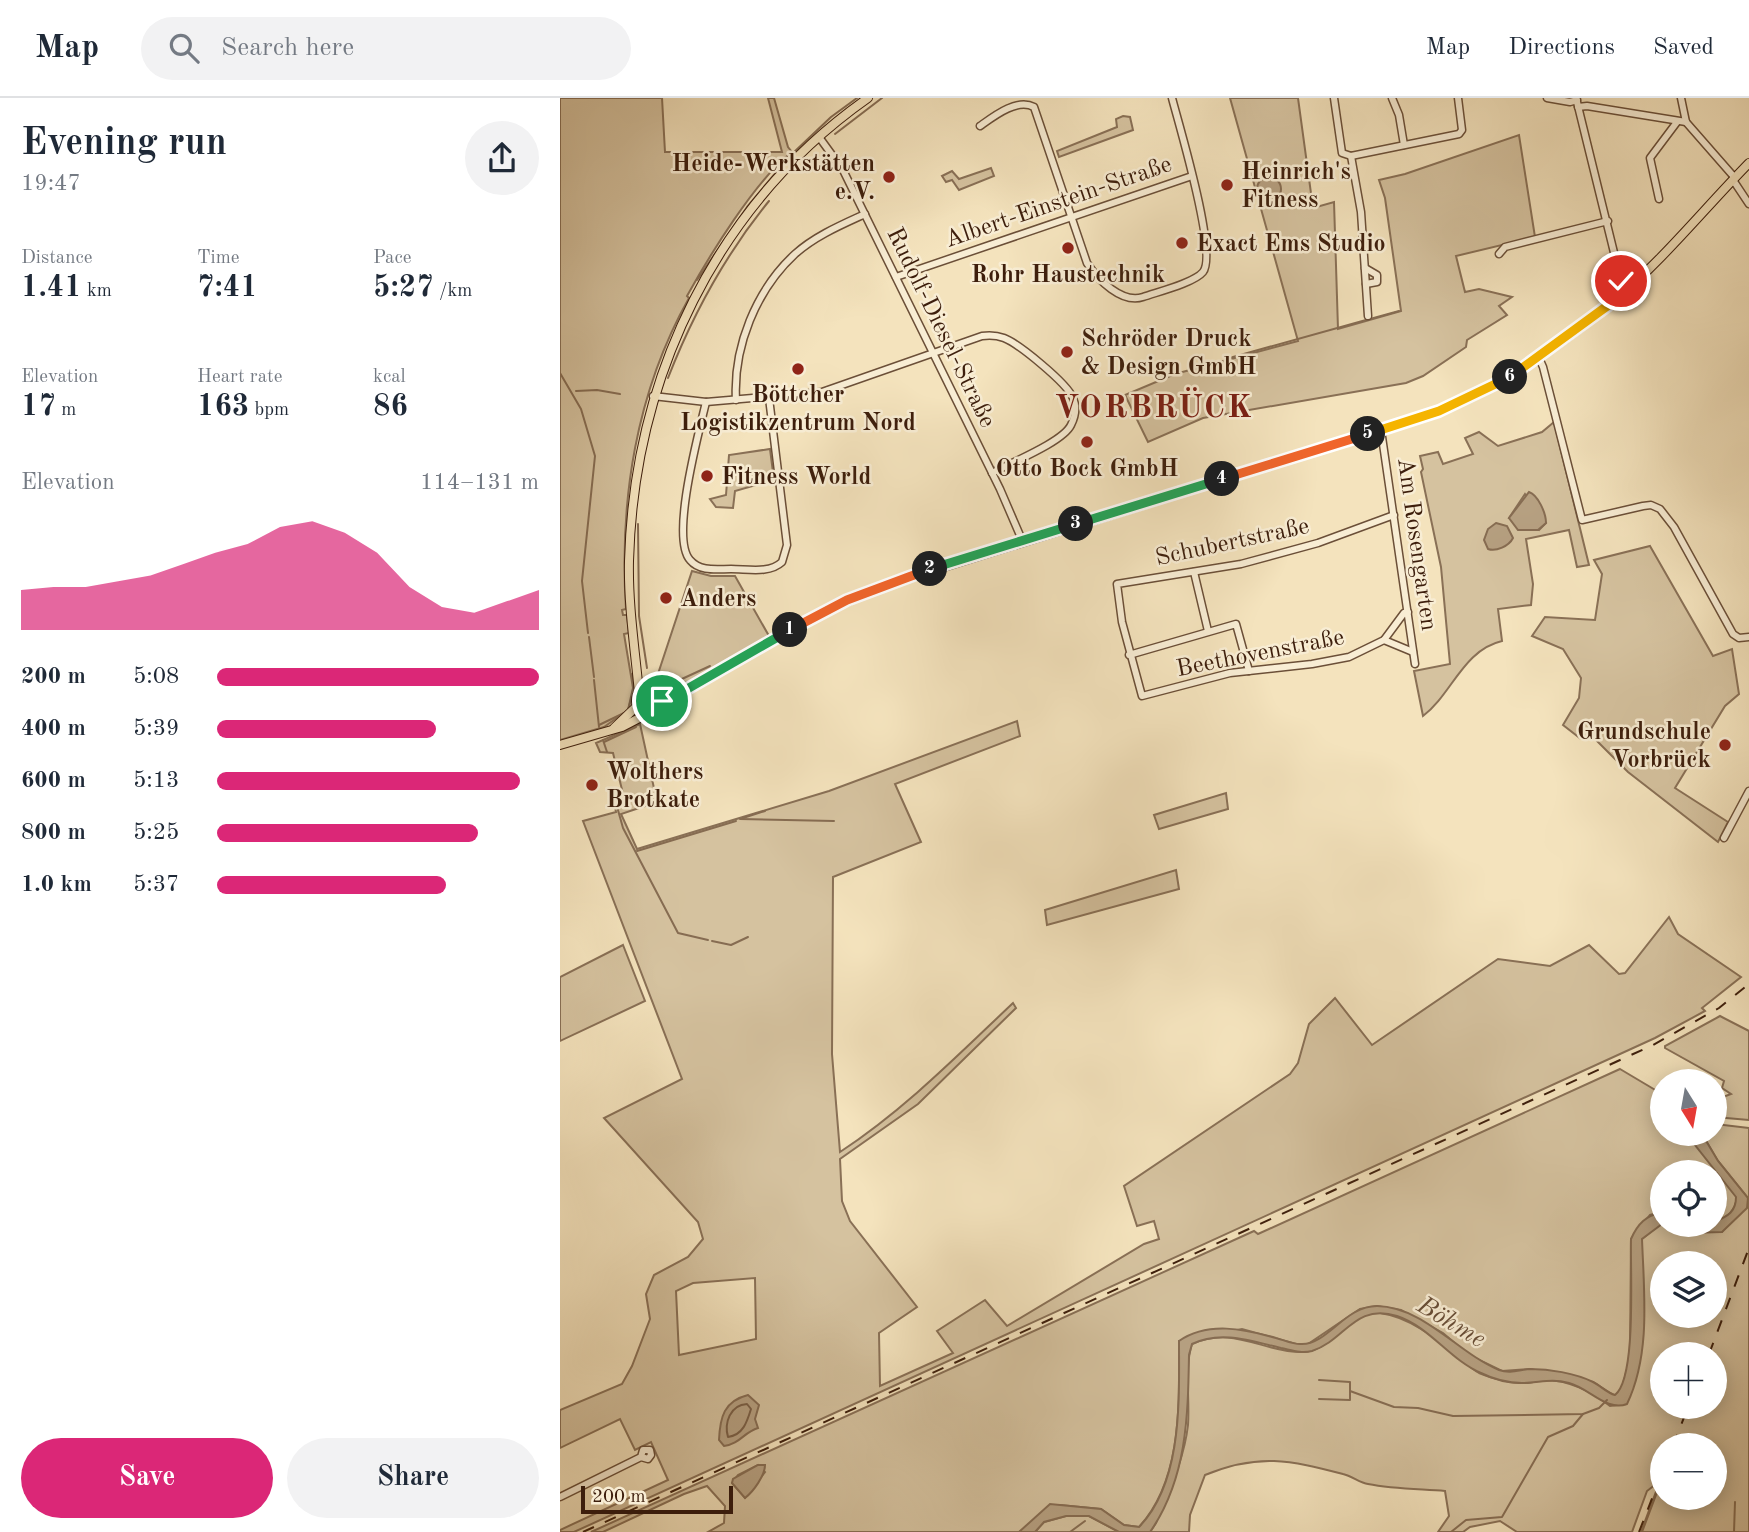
<!DOCTYPE html>
<html lang="en">
<head>
<meta charset="utf-8">
<style>
	:root { --surface:#fff; --page:#f2f2f3; --text:#1f2937; --muted:#747a83; --line:#e0e1e3; --accent:#db2777 }
	body { margin:0; font-family:"Old Standard TT",serif; background:var(--page); color:var(--text); height:100vh; display:flex; flex-direction:column; font-size:26px; white-space:nowrap }
	* { box-sizing:border-box; margin:0 }
	p { font-size:23px; color:var(--muted) }
	.icon { flex:none; width:38px; height:38px; fill:none; stroke:currentColor; stroke-width:2; stroke-linecap:round; stroke-linejoin:round }
	.map { position:relative; flex:1; overflow:hidden }
	.details { display:flex; flex-direction:column; background:var(--surface); width:560px }
	.details>* { flex:none }
	.needle { width:46px; rotate:169deg }
	.tools { position:absolute; left:1090px; top:971px; display:grid; gap:14px }
	.tools a { display:grid; place-items:center; width:77px; height:77px; border-radius:50%; background:var(--surface); box-shadow:0 4px 18px #0003; font-size:35px }
	.scale { position:absolute; left:21px; bottom:18px; width:152px; box-sizing:border-box; padding-left:7px; border:4px solid #3d1e0c; border-top:0; font-size:19px; line-height:24px; white-space:nowrap; color:#3d1e0c; -webkit-text-stroke:5px #f8edd4; paint-order:stroke }
	.pin { position:absolute; display:grid; place-items:center; width:60px; height:60px; color:#fff; margin:-30px; border:4px solid #fff; border-radius:50%; box-shadow:0 2px 7px #0007 }
	.km { position:absolute; width:35px; height:35px; margin:-18px; border-radius:50%; background:#222; color:#fff; font-size:19px; line-height:35px; text-align:center }
	.round { display:grid; place-items:center; flex:none; width:74px; height:74px; border-radius:37px; background:var(--page) }
	.overview { display:flex; align-items:center; justify-content:space-between; height:119px; padding:0 21px }
	h1 { font-size:38px; font-weight:800; line-height:52px }
	.stats { display:grid; grid-template-columns:repeat(3,1fr); gap:10px; height:119px; padding:7px 21px }
	.stats div { display:grid; align-content:center }
	.stats b { font-size:30px; font-weight:800 }
	.stats small { font-size:19px; font-weight:400 }
	.stats p { font-size:19px }
	.chart { height:196px; padding:14px 21px }
	.chart p { display:flex; justify-content:space-between }
	.chart svg { width:100%; height:126px; margin-top:7px; fill:var(--accent); opacity:.7 }
	.button { display:flex; gap:14px; margin-top:auto; padding:14px 21px }
	.button a { flex:1; height:80px; border-radius:42px; background:var(--accent); color:#fff; font-size:28px; font-weight:800; line-height:80px; text-align:center }
	.button a+a { background:var(--page); color:var(--text) }
	ul { padding:0 21px; list-style:none; font-size:23px }
	li { display:grid; grid-template-columns:112px 84px 1fr; align-items:center; height:52px }
	li i { height:18px; border-radius:9px; background:var(--accent) }
	header { display:flex; align-items:center; gap:42px; box-sizing:border-box; height:98px; padding:0 35px; background:var(--surface); border-bottom:2px solid var(--line) }
	header strong { font-size:33px }
	nav { display:flex; gap:38px; margin-inline-start:auto; font-size:24px }
	.search { width:490px; height:63px; background:var(--page); display:flex; align-items:center; gap:18px; box-sizing:border-box; padding:0 24px; border-radius:38px; color:var(--muted); font-size:26px }
	main { display:flex; flex:1; min-height:0 }
	.map>svg:first-child { display:block }
	.green { fill:#d5c29f; stroke:#897056; stroke-width:2; fill-rule:evenodd }
	.water { fill:#b6a081; stroke:#866c52; stroke-width:2 }
	.lines { fill:none; stroke-linecap:round; stroke-linejoin:round }
	.shore { stroke:#7a5f46; stroke-width:2 }
	.stream { stroke:#866c52; stroke-width:2 }
	.minor-casing { stroke:#6b4f38; stroke-width:9 }
	.major-casing { stroke:#3d1e0c; stroke-width:10 }
	.minor { stroke:#f8edd4; stroke-width:6 }
	.major { stroke:#f4e3bd; stroke-width:8 }
	.rail { stroke:#3d1e0c; stroke-width:2; stroke-dasharray:12 12; stroke-linecap:butt }
	.split-1-casing { stroke:#fff; stroke-width:14 }
	.split-2-casing { stroke:#fff; stroke-width:14 }
	.split-3-casing { stroke:#fff; stroke-width:14 }
	.split-4-casing { stroke:#fff; stroke-width:14 }
	.split-5-casing { stroke:#fff; stroke-width:14 }
	.split-6-casing { stroke:#fff; stroke-width:14 }
	.split-7-casing { stroke:#fff; stroke-width:14 }
	.split-1 { stroke:#22a559; stroke-width:9 }
	.split-2 { stroke:#f0652b; stroke-width:9 }
	.split-3 { stroke:#22a559; stroke-width:9 }
	.split-4 { stroke:#22a559; stroke-width:9 }
	.split-5 { stroke:#f0652b; stroke-width:9 }
	.split-6 { stroke:#f5b400; stroke-width:9 }
	.split-7 { stroke:#f5b400; stroke-width:9 }
	.poi-dot { fill:#8f2418; stroke:#f8edd4; stroke-width:2.5 }
	.labels { text-anchor:middle; stroke-width:5; stroke-linejoin:round; paint-order:stroke }
	.poi-label { font-size:24px; font-weight:bold; fill:#3d1e0c; stroke:#f8edd4; text-anchor:start }
	.street-label { font-size:24px; fill:#3d1e0c; stroke:#f8edd4 }
	.water-label { font-size:26px; font-style:italic; fill:#674c35; stroke:#f8edd4 }
	.district-label { font-size:32px; font-weight:bold; letter-spacing:2px; fill:#7a1f14; stroke:#f8edd4 }
</style>
</head>
<body>
<header>
<strong>Map</strong>
<div class="search"><svg class="icon" aria-label="search" viewBox="0 0 24 24"><circle cx="10" cy="10" r="6"/><path d="M15 15l6 6"/></svg>Search here</div>
<nav><a>Map</a><a>Directions</a><a>Saved</a></nav>
</header>
<main>
<section class="details">
<div class="overview"><div><h1>Evening run</h1><p>19:47</p></div><a class="round"><svg class="icon" aria-label="share" viewBox="0 0 24 24"><path d="M12 15V3M7 8l5-5 5 5M5 13v7h14v-7"/></svg></a></div>
<div class="stats">
<div><p>Distance</p><b>1.41<small> km</small></b></div>
<div><p>Time</p><b>7:41</b></div>
<div><p>Pace</p><b>5:27<small> /km</small></b></div>
</div>
<div class="stats">
<div><p>Elevation</p><b>17<small> m</small></b></div>
<div><p>Heart rate</p><b>163<small> bpm</small></b></div>
<div><p>kcal</p><b>86</b></div>
</div>
<div class="chart"><p><span>Elevation</span>114–131 m</p>
<svg viewBox="0 0 160 44" preserveAspectRatio="none"><path d="M0 44V30L10 29L20 29L30 27L40 25L50 21L60 17L70 14L80 8L90 6L100 10L110 17L120 29L130 36L140 38L150 34L160 30V44z"/></svg>
</div>
<ul>
<li><b>200 m</b>5:08<i style="width:100%"></i></li>
<li><b>400 m</b>5:39<i style="width:68%"></i></li>
<li><b>600 m</b>5:13<i style="width:94%"></i></li>
<li><b>800 m</b>5:25<i style="width:81%"></i></li>
<li><b>1.0 km</b>5:37<i style="width:71%"></i></li>
</ul>
<div class="button"><a>Save</a><a>Share</a></div>
</section>
<div class="map">
<svg width="1189" height="1434" viewBox="0 0 1189 1434">
	<rect width="100%" height="100%" fill="#f4e3bd"/>
	<filter id="stains"><feTurbulence type="fractalNoise" baseFrequency=".00286" numOctaves="4"/><feColorMatrix values="0 0 0 0 .2 0 0 0 0 .09 0 0 0 0 .02 0 0 0 .5 -.17"/></filter>
	<radialGradient id="worn" r=".72"><stop offset=".6" stop-color="#630" stop-opacity="0"/><stop offset="1" stop-color="#630" stop-opacity=".3"/></radialGradient>
	<!-- green -->
	<g class="green">
		<path d="M0,0H102L105,54H222L208,0H214L228,49L232,54C196,81 148,160 127,198L129,200C76,294 59,403 66,511L62,512L63,517H67L69,535L64,536L73,590L68,612L44,629L0,642Z"/>
		<path d="M670,0H738L753,110L774,104L778,231L841,213L825,100L819,82L845,76L959,37L975,139L896,158L905,194L919,191L952,199L939,208L947,217L907,242L906,249L863,278L846,285L643,320L588,344L565,297L615,276L738,243Z"/>
		<path d="M563,18L570,19L573,32L499,59L497,53L557,29L556,21Z"/>
		<path d="M431,70L434,78L399,92L392,82L386,84L382,78L392,73L399,81Z"/>
		<path d="M994,324L1029,467L1017,469L1009,432L966,441L973,486L971,507L938,511L942,543C903,552 892,596 863,618L854,573L890,566L881,469L861,374L863,371L860,358L878,354L883,366L913,356L905,340L919,334L938,348L982,334ZM965,396L986,425L979,432L949,420Z"/>
		<path d="M210,351L214,382L175,393L173,410L156,409L150,401L166,397L169,357Z"/>
		<path d="M1090,448L1153,558L1172,551L1179,596L1165,608L1115,690L1168,724L1158,744L1068,674L1035,641H1021L1003,627L1019,600L1021,580L1003,551L972,538L985,519L1035,522L1042,476L1034,462Z"/>
		<path d="M132,473L151,478H175L209,538L141,579L107,592L95,585Z"/>
		<path d="M457,623L460,638L335,686L361,744L273,779L272,956L280,1054C344,1012 397,958 453,905L456,910L358,1006L280,1061L282,1103L290,1123L357,1209L319,1235L320,1288L393,1255L377,1233L425,1202L447,1228L584,1146L599,1141L594,1123L577,1128L564,1088L730,976L738,965L749,926L775,900L812,947L938,861L990,868L1029,847L1059,876L1065,875L1109,819L1118,836L1181,879L1142,910L1145,913L1095,940L14,1434H0V1432L108,1382L91,1344L75,1352L60,1321L0,1350V1312L62,1286L72,1268L90,1221L86,1196L94,1177L128,1159L143,1141L138,1124L44,1020L122,981L23,723L56,714L53,700L57,699L59,705L65,704L53,655L40,654L36,645L80,626L97,704L61,716L77,751L269,693ZM195,1180L196,1241L119,1257L116,1193L133,1185Z"/>
		<path d="M666,695L668,711L599,731L594,717Z"/>
		<path d="M616,772L619,791L487,827L485,812Z"/>
		<path d="M63,847L85,903L0,943V879Z"/>
		<path d="M1160,918L1189,933V1022L1155,1019V1002L1171,996L1162,990L1164,983L1105,950V948Z"/>
		<path d="M1060,971L1102,996V1036H1132L1177,1099C1175,1114 1168,1118 1155,1124V1074H1102V1114L1090,1117L1071,1141L1070,1260L1061,1293L1055,1298L1033,1284L970,1271L942,1273L909,1257L883,1235L841,1212L817,1208L800,1211L748,1246L740,1247L682,1231L619,1243C619,1304 623,1381 579,1429L564,1427L541,1411L500,1407L459,1434H148L164,1425L165,1408L147,1388L124,1396L43,1434H31L694,1133L698,1136ZM198,1367L205,1374L185,1400L172,1385L178,1377Z"/>
		<path d="M1155,1026L1189,1030V1434H1081L1100,1383L1087,1393L1072,1434H957L940,1423L910,1429L903,1434H878L889,1418L885,1393C860,1391 833,1391 808,1386C800,1385 792,1378 783,1376C730,1362 698,1355 645,1377L630,1417L629,1434H590L596,1425C609,1393 624,1362 628,1327C630,1300 624,1271 632,1246C673,1227 702,1254 741,1254C772,1255 789,1211 820,1215C850,1219 875,1240 898,1259C905,1264 912,1271 919,1275C931,1280 954,1286 966,1285C973,1285 980,1281 987,1282C1011,1283 1031,1293 1050,1308L1066,1306L1082,1141L1100,1126L1162,1134L1188,1100L1158,1063L1142,1036H1155ZM1102,1166H1155V1218H1102ZM1102,1256H1155V1309H1102ZM1102,1348H1155V1400H1102Z"/>
		<path d="M506,1418H529L559,1434H475L484,1424Z"/>
	</g>
	<!-- water -->
	<g class="water">
		<circle cx="709" cy="91" r="12"/>
		<path d="M969,394C978,397 986,415 986,425L978,432H958L949,420Z"/>
		<path d="M936,425L947,428L953,440C949,448 936,454 928,451L924,442L928,431Z"/>
		<path d="M1132,1036H1142L1158,1063L1188,1100L1187,1110L1162,1134L1128,1135L1119,1128L1111,1127H1155V1124C1168,1118 1176,1114 1176,1099L1135,1047Z"/>
		<path d="M1102,1114V1126L1082,1141C1084,1195 1091,1256 1067,1306C1047,1314 1029,1290 1009,1285C990,1280 980,1285 962,1285C948,1285 933,1281 921,1275C890,1262 870,1229 837,1218C794,1205 786,1242 752,1253C741,1256 731,1252 721,1250C691,1243 661,1232 632,1246L629,1257C628,1318 627,1381 590,1434H559L529,1418H506L484,1424L475,1434H459L490,1406L541,1411L564,1427L579,1429C623,1384 619,1301 619,1243C648,1223 684,1231 716,1240C724,1242 734,1247 742,1246C768,1246 785,1208 817,1208C864,1209 898,1255 939,1272C950,1276 959,1272 970,1271C989,1271 1015,1275 1033,1284C1041,1288 1047,1295 1055,1297C1077,1280 1070,1171 1071,1141C1078,1125 1086,1118 1102,1114Z"/>
		<path d="M188,1297L199,1307L195,1321L198,1330C184,1334 180,1346 164,1348L159,1342C160,1319 164,1303 188,1297Z"/>
		<path d="M198,1367H205C205,1377 194,1393 185,1400L172,1385L173,1381Z"/>
	</g>
	<g class="lines">
		<!-- shore -->
		<path class="shore" d="M187,1306L191,1311C187,1324 183,1337 168,1339C164,1325 170,1307 187,1306Z"/>
		<!-- stream -->
		<g class="stream">
			<path d="M275,36L322,0"/>
			<path d="M232,56L271,19L297,0"/>
			<path d="M137,182L187,109L223,66"/>
			<path d="M810,221L839,213"/>
			<path d="M641,273L673,259L806,222"/>
			<path d="M0,275L21,311L35,358L22,483L28,535"/>
			<path d="M108,280C133,216 165,157 209,103"/>
			<path d="M16,293L37,292L60,296"/>
			<path d="M78,426L79,518L87,570"/>
			<path d="M29,539L34,579"/>
			<path d="M34,582L39,629"/>
			<path d="M111,586L150,568"/>
			<path d="M68,612L74,591L72,576"/>
			<path d="M39,627L64,615"/>
			<path d="M43,642L47,654"/>
			<path d="M44,644L76,629"/>
			<path d="M56,705L63,730L118,835L148,842"/>
			<path d="M183,720L205,713"/>
			<path d="M180,721L274,723"/>
			<path d="M77,753L176,723"/>
			<path d="M152,843L171,847L188,839"/>
			<path d="M790,1293L834,1309L858,1310L893,1318L1023,1316L1039,1310L1047,1302"/>
			<path d="M759,1301L790,1302V1284L759,1282"/>
			<path d="M510,1434L525,1423"/>
			<path d="M552,1434H553"/>
			<path d="M891,1434L906,1422L942,1419L988,1339L1013,1328L1023,1316"/>
			<path d="M1082,1434L1102,1381"/>
			<path d="M1174,1434L1175,1404"/>
		</g>
		<defs>
			<g id="minor">
				<path d="M774,0L782,55L791,58L899,36L902,32L898,0"/>
				<path d="M832,0L839,17L844,47"/>
				<path d="M987,0L1010,4L1017,2"/>
				<path d="M1016,0L1061,183L1067,192"/>
				<path d="M1121,0L1126,24L1175,80"/>
				<path d="M1018,9L1027,8L1126,24"/>
				<path d="M420,28C434,18 457,0 474,9L527,165C538,182 562,206 583,199C597,194 634,185 643,174C658,156 619,27 612,0"/>
				<path d="M259,39L283,72L440,391L462,442"/>
				<path d="M791,58L801,114L808,218"/>
				<path d="M1173,82L1189,106"/>
				<path d="M1099,101L1090,60L1117,24"/>
				<path d="M939,156L945,149L1048,123"/>
				<path d="M805,170L817,177V184L806,186"/>
				<path d="M336,179L632,78"/>
				<path d="M979,260L983,269L1022,422L1083,408L1091,407L1100,411L1114,429L1173,536L1179,540L1189,539"/>
				<path d="M93,298L146,304L262,294L422,238C429,237 436,237 444,240C459,246 507,285 513,300C517,309 515,319 511,327C503,344 450,365 432,375"/>
				<path d="M176,302C173,249 196,192 235,156C255,138 281,127 305,116"/>
				<path d="M146,304C139,334 110,440 130,462C140,474 157,471 171,471C188,471 209,476 222,464L227,447L209,300"/>
				<path d="M821,332L855,566"/>
				<path d="M834,417L758,445L681,466L557,486L562,524L582,598L670,575L752,566L789,559L824,542L844,515L848,514"/>
				<path d="M634,474L648,533"/>
				<path d="M824,542L853,554"/>
				<path d="M569,557L676,526L689,573"/>
				<path d="M1164,740L1189,693"/>
				<path d="M0,1399L81,1359L88,1361L91,1357L90,1352H83L81,1359"/>
			</g>
			<g id="major">
				<circle cx="89" cy="603" r="13"/>
				<path d="M79,595C75,551 68,507 69,463C74,279 156,107 308,0"/>
				<path d="M101,606L253,519L320,489L854,322C929,296 993,253 1054,203C1103,162 1144,111 1189,65"/>
				<path d="M54,630L77,608"/>
				<path d="M0,647L62,629L87,616"/>
			</g>
		</defs>
		<!-- minor casing -->
		<use href="#minor" class="minor-casing"/>
		<!-- major casing -->
		<use href="#major" class="major-casing"/>
		<!-- minor -->
		<use href="#minor" class="minor"/>
		<!-- major -->
		<use href="#major" class="major"/>
		<!-- rail -->
		<g class="rail">
			<path d="M1149,1256L1189,1150"/>
			<path d="M1113,1348L1128,1309"/>
			<path d="M23,1434L1093,947L1159,910L1189,886"/>
			<path d="M1079,1434L1102,1375"/>
		</g>
	</g>
	<g class="lines">
		<defs>
			<path id="split-1" d="M102,603L101,606L230,532"/>
			<path id="split-2" d="M230,532L287,502L370,471"/>
			<path id="split-3" d="M370,471L516,426"/>
			<path id="split-4" d="M516,426L662,381"/>
			<path id="split-5" d="M662,381L808,336"/>
			<path id="split-6" d="M808,336L879,313L950,279"/>
			<path id="split-7" d="M950,279L1054,203L1067,192L1061,183"/>
		</defs>
		<!-- split-1 casing -->
		<use href="#split-1" class="split-1-casing"/>
		<!-- split-2 casing -->
		<use href="#split-2" class="split-2-casing"/>
		<!-- split-3 casing -->
		<use href="#split-3" class="split-3-casing"/>
		<!-- split-4 casing -->
		<use href="#split-4" class="split-4-casing"/>
		<!-- split-5 casing -->
		<use href="#split-5" class="split-5-casing"/>
		<!-- split-6 casing -->
		<use href="#split-6" class="split-6-casing"/>
		<!-- split-7 casing -->
		<use href="#split-7" class="split-7-casing"/>
		<!-- split-1 -->
		<use href="#split-1" class="split-1"/>
		<!-- split-2 -->
		<use href="#split-2" class="split-2"/>
		<!-- split-3 -->
		<use href="#split-3" class="split-3"/>
		<!-- split-4 -->
		<use href="#split-4" class="split-4"/>
		<!-- split-5 -->
		<use href="#split-5" class="split-5"/>
		<!-- split-6 -->
		<use href="#split-6" class="split-6"/>
		<!-- split-7 -->
		<use href="#split-7" class="split-7"/>
	</g>
	<!-- markers -->
	<g class="poi-dot">
		<circle cx="329" cy="79" r="7"/>
		<circle cx="667" cy="87" r="7"/>
		<circle cx="622" cy="145" r="7"/>
		<circle cx="508" cy="150" r="7"/>
		<circle cx="507" cy="254" r="7"/>
		<circle cx="238" cy="271" r="7"/>
		<circle cx="527" cy="344" r="7"/>
		<circle cx="147" cy="378" r="7"/>
		<circle cx="106" cy="500" r="7"/>
		<circle cx="1165" cy="647" r="7"/>
		<circle cx="32" cy="687" r="7"/>
	</g>
	<g class="labels">
		<!-- poi labels -->
		<g class="poi-label">
			<text x="315" y="73" text-anchor="end">Heide-Werkstätten<tspan x="315" dy="28">e.V.</tspan></text>
			<text x="681" y="81">Heinrich's<tspan x="681" dy="28">Fitness</tspan></text>
			<text x="636" y="153">Exact Ems Studio</text>
			<text x="508" y="184" text-anchor="middle">Rohr Haustechnik</text>
			<text x="521" y="248">Schröder Druck<tspan x="521" dy="28">&amp; Design GmbH</tspan></text>
			<text x="238" y="304" text-anchor="middle">Böttcher<tspan x="238" dy="28">Logistikzentrum Nord</tspan></text>
			<text x="527" y="378" text-anchor="middle">Otto Bock GmbH</text>
			<text x="161" y="386">Fitness World</text>
			<text x="120" y="508">Anders</text>
			<text x="1151" y="641" text-anchor="end">Grundschule<tspan x="1151" dy="28">Vorbrück</tspan></text>
			<text x="46" y="681">Wolthers<tspan x="46" dy="28">Brotkate</tspan></text>
		</g>
		<!-- street labels -->
		<g class="street-label">
			<text transform="translate(498 103) rotate(-19)" y="8">Albert-Einstein-Straße</text>
			<text transform="translate(382 229) rotate(64)" y="8">Rudolf-Diesel-Straße</text>
			<text transform="translate(672 443) rotate(-12)" y="8">Schubertstraße</text>
			<text transform="translate(858 446) rotate(82)" y="8">Am Rosengarten</text>
			<text transform="translate(700 554) rotate(-11)" y="8">Beethovenstraße</text>
		</g>
		<!-- water labels -->
		<g class="water-label">
			<text transform="translate(892 1223) rotate(31)" y="9">Böhme</text>
		</g>
		<!-- district labels -->
		<g class="district-label">
			<text x="594" y="319">VORBRÜCK</text>
		</g>
	</g>
	<rect width="100%" height="100%" filter="url(#stains)"/>
	<rect width="100%" height="100%" fill="url(#worn)"/>
</svg>
<div class="tools">
<a><svg class="needle" viewBox="-14 -14 28 28"><path d="M0-13l5 13h-10z" fill="#e53935"/><path d="M0 13l5-13h-10z" fill="#747a83"/></svg></a>
<a><svg class="icon" aria-label="locate" viewBox="0 0 24 24"><circle cx="12" cy="12" r="6"/><path d="M12 2v4M12 18v4M2 12h4M18 12h4"/></svg></a>
<a><svg class="icon" aria-label="layers" viewBox="0 0 24 24"><path d="M12 4l9 5-9 5-9-5zM3 14l9 5 9-5"/></svg></a>
<a>+</a>
<a>−</a>
</div>
<div class="scale">200 m</div>
<div class="pin" style="left:102px;top:603px;background:#1e9e55"><svg class="icon" aria-label="arrive" viewBox="0 0 24 24"><path d="M6 21V4h12l-3 4 3 4H6"/></svg></div>
<div class="pin" style="left:1061px;top:183px;background:#d93025"><svg class="icon" aria-label="check" viewBox="0 0 24 24"><path d="M5 12l5 5 9-10"/></svg></div>
<b class="km" style="left:230px;top:532px">1</b>
<b class="km" style="left:370px;top:471px">2</b>
<b class="km" style="left:516px;top:426px">3</b>
<b class="km" style="left:662px;top:381px">4</b>
<b class="km" style="left:808px;top:336px">5</b>
<b class="km" style="left:950px;top:279px">6</b>
</div>
</main>
</body>
</html>
